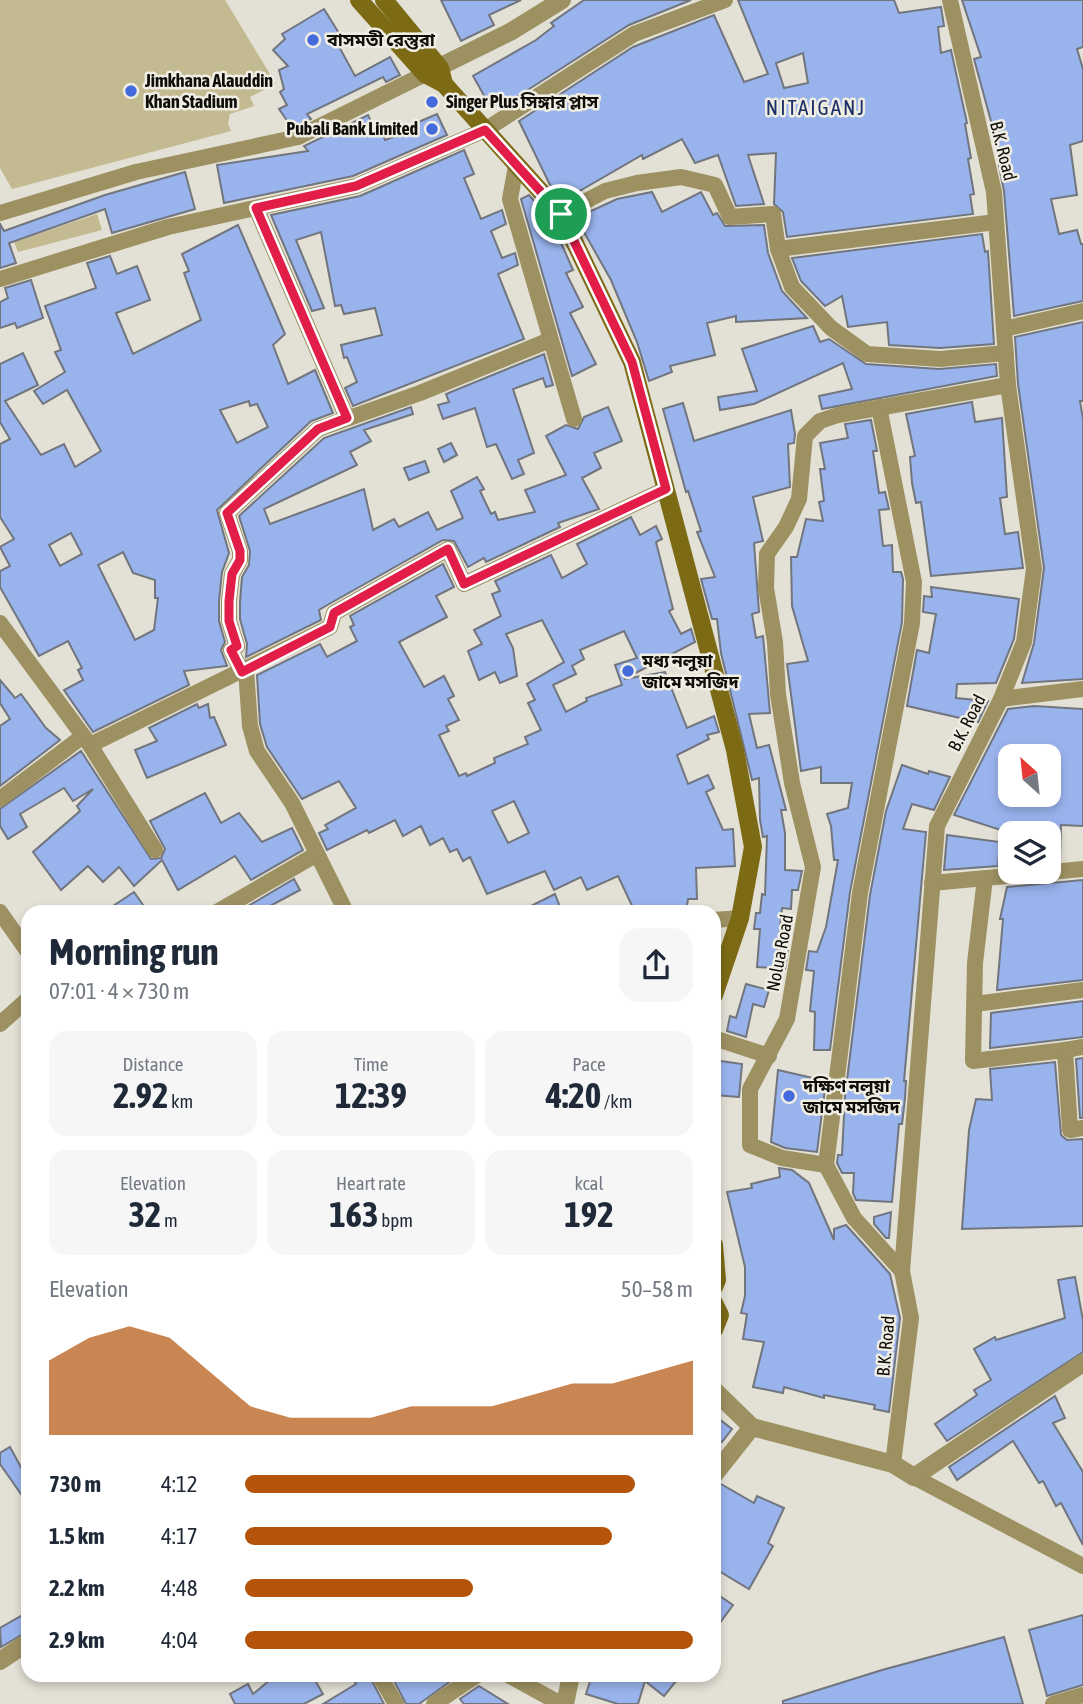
<!DOCTYPE html>
<html lang="en">
<head>
<meta charset="utf-8">
<style>
	:root { --surface:#fff; --page:#f6f6f7; --text:#1f2937; --muted:#747a83; --accent:#b45309 }
	body { margin:0; font-family:"Asap Condensed","Noto Sans Bengali",sans-serif; background:var(--page); color:var(--text); height:100vh; display:flex; flex-direction:column; font-size:26px; white-space:nowrap }
	* { box-sizing:border-box; margin:0 }
	p { font-size:23px; color:var(--muted) }
	.icon { flex:none; width:38px; height:38px; fill:none; stroke:currentColor; stroke-width:2; stroke-linecap:round; stroke-linejoin:round }
	.map { position:relative; flex:1; overflow:hidden }
	.panel { position:absolute; left:21px; top:905px; width:700px; height:777px; display:flex; flex-direction:column; background:var(--surface); border-radius:21px; box-shadow:0 4px 10px #0003 }
	.panel>* { flex:none }
	.needle { width:46px; rotate:333deg }
	.buttons { position:absolute; left:998px; top:744px; display:grid; gap:14px }
	.buttons a { display:grid; place-items:center; width:63px; height:63px; border-radius:14px; background:var(--surface); box-shadow:0 4px 10px #0003; font-size:35px }
	.pin { position:absolute; display:grid; place-items:center; width:60px; height:60px; color:#fff; margin:-30px; border:4px solid #fff; border-radius:50%; box-shadow:0 2px 7px #0007 }
	.round { display:grid; place-items:center; flex:none; width:74px; height:74px; border-radius:21px; background:var(--page) }
	.overview { display:flex; align-items:center; justify-content:space-between; height:119px; padding:0 28px }
	h1 { font-size:38px; font-weight:700; line-height:52px }
	.figures { display:grid; grid-template-columns:repeat(3,1fr); gap:10px; height:119px; padding:7px 28px }
	.figures div { display:grid; align-content:center; border-radius:18px; background:var(--page); text-align:center }
	.figures b { font-size:35px; font-weight:700 }
	.figures small { font-size:19px; font-weight:400 }
	.figures p { font-size:19px }
	.chart { height:196px; padding:14px 28px }
	.chart p { display:flex; justify-content:space-between }
	.chart svg { width:100%; height:126px; margin-top:7px; fill:var(--accent); opacity:.7 }
	ul { padding:0 28px; list-style:none; font-size:23px }
	li { display:grid; grid-template-columns:112px 84px 1fr; align-items:center; height:52px }
	li i { height:18px; border-radius:9px; background:var(--accent) }
	.map>svg:first-child { display:block }
	.green { fill:#c3ba92 }
	.building { fill:#99b3ed; stroke:#71757e; stroke-width:2; fill-rule:evenodd }
	.lines { fill:none; stroke-linecap:round; stroke-linejoin:round }
	.minor { stroke:#9d9162; stroke-width:16 }
	.tertiary { stroke:#9d9162; stroke-width:18 }
	.secondary { stroke:#7c6a15; stroke-width:18 }
	.route-casing { stroke:#fff; stroke-width:14 }
	.route { stroke:#e11d48; stroke-width:9 }
	.poi-dot { fill:#436bdd; stroke:#f0ede2; stroke-width:2.5 }
	.labels { text-anchor:middle; stroke-width:5; stroke-linejoin:round; paint-order:stroke }
	.poi-label { font-size:18px; font-weight:bold; fill:#0e0d09; stroke:#f0ede2; text-anchor:start }
	.street-label { font-size:18px; fill:#0e0d09; stroke:#f0ede2 }
	.quarter-label { font-size:21px; letter-spacing:2px; fill:#1c3067; stroke:#f0ede2 }
</style>
</head>
<body>
<div class="map">
<svg width="1083" height="1704" viewBox="0 0 1083 1704">
	<rect width="100%" height="100%" fill="#e3e0d5"/>
	<!-- green -->
	<g class="green">
		<path d="M0,0H225L276,84L250,97L254,106L230,114L228,123L231,131L12,189L0,168Z"/>
		<path d="M97,214L102,230L18,252L14,242Z"/>
	</g>
	<!-- building -->
	<g class="building">
		<path d="M441,0H521L489,15L494,25L461,41Z"/>
		<path d="M584,0H691L629,25L509,102L507,99L491,108L473,76L536,40L554,26L551,23Z"/>
		<path d="M738,0H894L899,13L941,7L944,26L938,27L941,53L951,50L967,123L965,124L971,158L968,159L974,194L970,195L973,214L787,237L783,212L774,204L776,153L748,155L764,204L736,206L718,155L695,163L682,139L643,159L642,155L564,200L550,185L519,121L633,47L714,15L744,82L768,74ZM803,53L808,83L784,88L776,63Z"/>
		<path d="M962,0H1083V47L1077,49L1083,69V141L1070,145L1077,195L1051,199L1059,234L1077,230L1081,244H1083V301L1014,316L1004,191L999,166L1003,165L974,59L981,57Z"/>
		<path d="M324,9L342,38L336,41L355,76L390,57L400,75L386,82L383,77L307,114L311,119L292,128L279,109L287,105L280,92L284,89L279,70L288,66L273,50L285,39L282,34Z"/>
		<path d="M437,114L447,135L353,176L224,203L217,165L308,151L304,146L368,115L378,136L383,134L385,140L419,128L416,123Z"/>
		<path d="M464,150L474,174L464,178L481,219L502,210L506,224L491,231L502,258L515,253L518,265L498,274L524,339L353,406L345,388L357,382L347,357L344,358L341,345L382,335L375,308L344,314L341,305L335,306L321,232L296,240L324,308L312,311L271,215L360,196Z"/>
		<path d="M185,172L195,209L112,233L105,209L9,243L16,263L0,268V224L4,231L105,195Z"/>
		<path d="M652,192L662,212L701,192L713,215L717,213L725,226L764,225L768,253L782,291L807,318L736,322V316L707,323L715,355L670,366L672,372L649,381L637,342L611,280L576,218L617,199Z"/>
		<path d="M529,195L551,220L573,270L566,273L583,307L570,313L596,364L572,376L521,199Z"/>
		<path d="M238,225L285,334L273,345L288,384L315,370L333,413L311,421L217,510L229,553L222,572L219,601V621L225,642L221,650L227,666L184,671L189,685L93,732L64,690L83,680L78,670L82,668L68,641L39,656L0,587V571L10,566L0,547L14,539L0,517V444L10,439L0,422V364L23,353L38,385L5,401L41,455L64,444L75,467L101,451L67,390L43,404L34,391L65,372L55,352L61,350L45,306L96,288L87,263L110,256L117,274L137,266L150,300L116,313L133,354L201,320L184,273L189,271L182,254ZM249,401L250,406L257,404L268,427L237,443L220,410ZM71,533L82,554L60,566L49,545ZM123,552L133,573L155,580V598H158L154,630L135,640L98,565Z"/>
		<path d="M982,234L985,252L988,251L994,344L940,348L889,345L887,322L848,327L842,296L825,306L801,281L792,258Z"/>
		<path d="M31,280L43,318L17,328L15,323L0,328V302L8,298L5,288Z"/>
		<path d="M1083,322V401H1080L1083,419V679L1022,683L1034,643L1044,568L1018,384L1015,337Z"/>
		<path d="M813,326L820,342L829,339L866,364L939,369L996,364L997,376L822,409L819,396L852,389L843,363L754,404L720,410L718,397L757,391L742,349Z"/>
		<path d="M544,354L553,385L546,387L543,378L513,389L534,453L518,460L524,474L512,479L496,444L487,447L475,408L443,419L438,405L449,402L446,394Z"/>
		<path d="M972,402L975,422L1002,418L1007,497L1000,498L1005,534L1018,532L1023,568L931,576L921,502L916,503L912,483L910,457L915,456L906,414Z"/>
		<path d="M683,403L694,441L791,410L795,434L794,443L788,444L790,487L753,497L763,541L754,543L759,612L752,614L756,638L763,636L770,713L749,714L757,748L769,745L786,810H781L785,833V870L802,871L798,890H792L791,909L782,908L778,949H788L785,969L757,967L760,929H754L756,913H760L762,894L765,895L767,836L763,837L760,820L759,778L752,780L721,653L717,619H712L701,579L715,577L697,532L701,531L688,491L686,492L663,409Z"/>
		<path d="M411,407L413,414L364,430L371,441L350,452L357,465L264,509L270,524L364,489L373,530L394,519L399,527L428,512L437,530L463,518L451,491L477,477L484,489L480,491L491,514L495,512L498,520L535,512L525,490L566,475L546,436L566,425L578,429L584,417L608,407L622,441L594,453L601,468L582,478L599,509L558,523L560,527L486,562L484,558L468,567L454,541L443,540L329,604L319,610L321,620L246,657L247,644L240,619V602L242,577L249,565L250,551L239,516L324,438Z"/>
		<path d="M871,420L877,451H873L879,493L885,492L889,509L879,510L883,546L892,545L893,572H901L903,579L902,622L850,892L830,1050H814L815,1012L810,1011L814,971L806,970L809,951L817,952L826,927L838,860H834L831,826L827,814L848,808L852,783H821V767L801,771L787,664L808,661L792,606L791,557H797L806,519L823,521L819,502L824,501L820,469H825L820,443L848,438L845,424Z"/>
		<path d="M451,443L457,455L444,462L438,449Z"/>
		<path d="M425,461L429,472L409,480L404,468Z"/>
		<path d="M631,517L640,535L656,526L662,539L656,542L673,609L669,611L681,634L691,629L695,642L624,679L665,672L687,728L714,716L719,732L707,735L709,739L677,755L688,784L708,775L714,788L706,792L723,830L733,829L735,866L696,868L697,899H688L686,912H635L618,876L587,890L581,877L554,890L545,871L487,894L470,857L463,861L457,849L450,852L443,838L430,845L421,826L403,836L395,820L369,833L367,830L327,850L319,833L328,829L325,825L356,808L339,781L302,799L267,747L260,724L257,675L320,644L327,657L357,641L350,627L354,625L350,616L443,564L454,587L436,596L447,617L399,642L424,687L444,676L454,696L448,699L459,720L446,726L449,731L439,735L459,776L466,773L467,776L495,763L494,758L528,744L525,737L541,730L528,703L535,700L527,684L564,662L542,620L506,634L513,648L517,676L500,683L495,672L479,680L468,651L482,644L474,630L501,616L492,594L500,591L495,581L551,555L562,578L587,564L577,544ZM624,631L637,658L615,665L622,685L586,698L587,701L566,712L553,685L576,674L572,666L584,659L580,650ZM514,801L529,833L508,843L492,811Z"/>
		<path d="M931,587L1019,599L1014,639L996,683L957,684L956,698L988,701L978,722L907,706L917,650L929,653L936,614L923,612L924,596L932,597Z"/>
		<path d="M0,680L15,698L21,694L46,728L60,740L0,786V726L10,719L0,703Z"/>
		<path d="M197,704L199,708L208,704L210,718L214,717L226,745L147,778L135,750L157,741L149,728Z"/>
		<path d="M1034,706L1083,709V826L1061,825L1060,861L1048,862V833H1010L954,815L1008,709ZM1010,756H1048V794H1010Z"/>
		<path d="M81,751L151,859L161,858L165,849L150,821L205,793L221,823L239,813L262,842L292,828L303,850L251,880L235,856L178,890L162,860L134,886L119,867L103,882L88,866L61,890L33,852L80,811L77,806L93,789L73,801L64,788L20,814L27,827L8,839L0,826V809Z"/>
		<path d="M902,765L928,774L929,771L950,777L934,810L912,804L903,829L926,832L904,1081H906L905,1099L902,1124H899L892,1202L856,1200L853,1193L854,1173H842L837,1163L838,1155H842L845,1096L870,895L886,811Z"/>
		<path d="M947,835L1000,842L998,866L944,870Z"/>
		<path d="M294,879L300,890L268,907L270,912H238Z"/>
		<path d="M1083,880V980L997,990L1003,919H1000L1007,887Z"/>
		<path d="M134,892L148,912H104Z"/>
		<path d="M555,894L562,912H519Z"/>
		<path d="M746,984L769,990L764,1007L753,1004L746,1037L727,1031L730,1016L736,1018Z"/>
		<path d="M1083,1001V1037L990,1048L991,1013Z"/>
		<path d="M1083,1058V1118H1080L1076,1059Z"/>
		<path d="M714,1060L742,1064L739,1097L714,1095Z"/>
		<path d="M1055,1062L1061,1135L1067,1140L1083,1139V1226L962,1229L969,1130L976,1099L992,1100L990,1069Z"/>
		<path d="M778,1070L826,1081L817,1152L785,1148L771,1142Z"/>
		<path d="M779,1168L792,1170L809,1183L834,1240V1229L846,1225L890,1274L900,1318L889,1412L874,1409L875,1405L824,1395V1398L784,1387L783,1393L753,1387L764,1342L743,1339L747,1314L741,1313L745,1296V1267L727,1192L752,1188L751,1184L780,1177Z"/>
		<path d="M891,1212L889,1238H886L874,1224V1217Z"/>
		<path d="M1075,1277L1083,1320V1352L947,1441L935,1424L977,1395L974,1390L991,1380L974,1349L995,1337L996,1340L1065,1318L1058,1280Z"/>
		<path d="M1055,1396L1065,1418L1053,1423L1083,1472V1545L1061,1503L1056,1506L1043,1481L1039,1483L1013,1441L957,1480L949,1467Z"/>
		<path d="M714,1415L732,1429L722,1442L714,1437Z"/>
		<path d="M10,1447L23,1471L28,1468V1504L0,1464V1453Z"/>
		<path d="M721,1484L754,1503L757,1496L784,1508L768,1543L773,1546L749,1589L714,1568V1486Z"/>
		<path d="M714,1592L733,1605L714,1631Z"/>
		<path d="M28,1612V1631L1,1647L0,1628Z"/>
		<path d="M1083,1615V1685L1047,1696L1029,1630Z"/>
		<path d="M1004,1637L1023,1704H783V1701L882,1670Z"/>
		<path d="M276,1675H312L323,1694L304,1704H235L230,1694L248,1684L253,1694Z"/>
		<path d="M350,1675H369L384,1704H323L356,1684Z"/>
		<path d="M391,1675H459L419,1704H406Z"/>
		<path d="M592,1675H681L664,1696L645,1681L638,1704H618L586,1694Z"/>
		<path d="M479,1686L508,1704H464L460,1699Z"/>
	</g>
	<g class="lines">
		<!-- minor -->
		<g class="minor">
			<path d="M516,166L510,199L574,419"/>
			<path d="M256,208L347,418"/>
			<path d="M0,213L136,172L298,137L425,74"/>
			<path d="M561,214L605,191L637,183L681,177L715,185L730,217L773,214L778,249L996,222"/>
			<path d="M778,249L792,287L831,328L867,354L940,359L1006,353"/>
			<path d="M0,279L168,227L356,186L485,130L634,34L725,0"/>
			<path d="M1004,329L1083,311"/>
			<path d="M0,623L90,745L155,850"/>
			<path d="M246,670L250,726L257,751L292,803L346,912"/>
			<path d="M242,672L231,650L237,646L229,621V601L232,574L240,560V551L227,513L318,429L420,393L550,340"/>
			<path d="M1001,699L1083,689"/>
			<path d="M90,745L330,627L334,613L448,549L464,584L666,489"/>
			<path d="M0,799L83,736"/>
			<path d="M985,878L975,963L973,1061L1065,1050L1070,1130L1083,1128"/>
			<path d="M932,883L1083,869"/>
			<path d="M0,912L28,952"/>
			<path d="M217,912L317,854"/>
			<path d="M714,920L740,918"/>
			<path d="M975,1004L1083,990"/>
			<path d="M0,1024L28,999"/>
			<path d="M714,1038L769,1056"/>
			<path d="M1065,1050L1083,1047"/>
			<path d="M826,1165L860,893L912,623L914,582L879,407"/>
			<path d="M902,1271L854,1218L826,1165L782,1158L750,1145V1089L787,1019L813,867L792,783L778,694L775,642L766,588L767,554L786,527L799,499L805,436L820,421L838,415L1008,385"/>
			<path d="M893,1464L911,1318L902,1271L937,826L1001,699L1024,642L1034,569L1008,385L994,192L950,0"/>
			<path d="M914,1477L1083,1566"/>
			<path d="M379,1675L396,1704"/>
			<path d="M508,1675L561,1704"/>
			<path d="M434,1704L477,1675"/>
			<path d="M1053,1704L1083,1695"/>
		</g>
		<!-- tertiary -->
		<g class="tertiary">
			<path d="M427,73L510,32L562,0"/>
			<path d="M714,1390L752,1427L893,1464L914,1477L1083,1363"/>
			<path d="M714,1475L752,1427"/>
			<path d="M0,1661L28,1642"/>
			<path d="M565,1704L571,1675"/>
		</g>
		<!-- secondary -->
		<g class="secondary">
			<path d="M359,0L425,74L444,84L561,214L632,362L735,750L753,847L740,918L714,995"/>
			<path d="M384,0L440,68L444,84"/>
			<path d="M714,1245L717,1280L714,1287"/>
			<path d="M714,1303L720,1315L714,1330"/>
		</g>
	</g>
	<g class="lines">
		<defs>
			<path id="route" d="M485,130L561,214L632,362L666,489L464,584L448,549L334,613L330,627L242,672L231,650L237,646L229,621V601L232,574L240,560V551L227,513L318,429L347,418L256,208L356,186Z"/>
		</defs>
		<!-- route casing -->
		<use href="#route" class="route-casing"/>
		<!-- route -->
		<use href="#route" class="route"/>
	</g>
	<!-- markers -->
	<g class="poi-dot">
		<circle cx="313" cy="40" r="7"/>
		<circle cx="131" cy="91" r="7"/>
		<circle cx="432" cy="102" r="7"/>
		<circle cx="432" cy="129" r="7"/>
		<circle cx="628" cy="671" r="7"/>
		<circle cx="789" cy="1096" r="7"/>
	</g>
	<g class="labels">
		<!-- poi labels -->
		<g class="poi-label">
			<text x="327" y="46">বাসমতী রেস্তুরা</text>
			<text x="145" y="87">Jimkhana Alauddin<tspan x="145" dy="21">Khan Stadium</tspan></text>
			<text x="446" y="108">Singer Plus সিঙ্গার প্লাস</text>
			<text x="418" y="135" text-anchor="end">Pubali Bank Limited</text>
			<text x="642" y="667">মধ্য নলুয়া<tspan x="642" dy="21">জামে মসজিদ</tspan></text>
			<text x="803" y="1092">দক্ষিণ নলুয়া<tspan x="803" dy="21">জামে মসজিদ</tspan></text>
		</g>
		<!-- street labels -->
		<g class="street-label">
			<text transform="translate(1003 151) rotate(76)" y="6">B.K. Road</text>
			<text transform="translate(967 723) rotate(-63)" y="6">B.K. Road</text>
			<text transform="translate(780 953) rotate(-79)" y="6">Nolua Road</text>
			<text transform="translate(886 1346) rotate(-85)" y="6">B.K. Road</text>
		</g>
		<!-- quarter labels -->
		<g class="quarter-label">
			<text x="816" y="115">NITAIGANJ</text>
		</g>
	</g>
</svg>
<div class="buttons">
<a><svg class="needle" viewBox="-14 -14 28 28"><path d="M0-13l5 13h-10z" fill="#e53935"/><path d="M0 13l5-13h-10z" fill="#747a83"/></svg></a>
<a><svg class="icon" aria-label="layers" viewBox="0 0 24 24"><path d="M12 4l9 5-9 5-9-5zM3 14l9 5 9-5"/></svg></a>
</div>
<div class="pin" style="left:561px;top:214px;background:#1e9e55"><svg class="icon" aria-label="arrive" viewBox="0 0 24 24"><path d="M6 21V4h12l-3 4 3 4H6"/></svg></div>
<section class="panel">
<div class="overview"><div><h1>Morning run</h1><p>07:01 · 4 × 730 m</p></div><a class="round"><svg class="icon" aria-label="share" viewBox="0 0 24 24"><path d="M12 15V3M7 8l5-5 5 5M5 13v7h14v-7"/></svg></a></div>
<div class="figures">
<div><p>Distance</p><b>2.92<small> km</small></b></div>
<div><p>Time</p><b>12:39</b></div>
<div><p>Pace</p><b>4:20<small> /km</small></b></div>
</div>
<div class="figures">
<div><p>Elevation</p><b>32<small> m</small></b></div>
<div><p>Heart rate</p><b>163<small> bpm</small></b></div>
<div><p>kcal</p><b>192</b></div>
</div>
<div class="chart"><p><span>Elevation</span>50–58 m</p>
<svg viewBox="0 0 160 44" preserveAspectRatio="none"><path d="M0 44V18L10 10L20 6L30 10L40 22L50 34L60 38L70 38L80 38L90 34L100 34L110 34L120 30L130 26L140 26L150 22L160 18V44z"/></svg>
</div>
<ul>
<li><b>730 m</b>4:12<i style="width:87%"></i></li>
<li><b>1.5 km</b>4:17<i style="width:82%"></i></li>
<li><b>2.2 km</b>4:48<i style="width:51%"></i></li>
<li><b>2.9 km</b>4:04<i style="width:100%"></i></li>
</ul>
</section>
</div>
</body>
</html>
